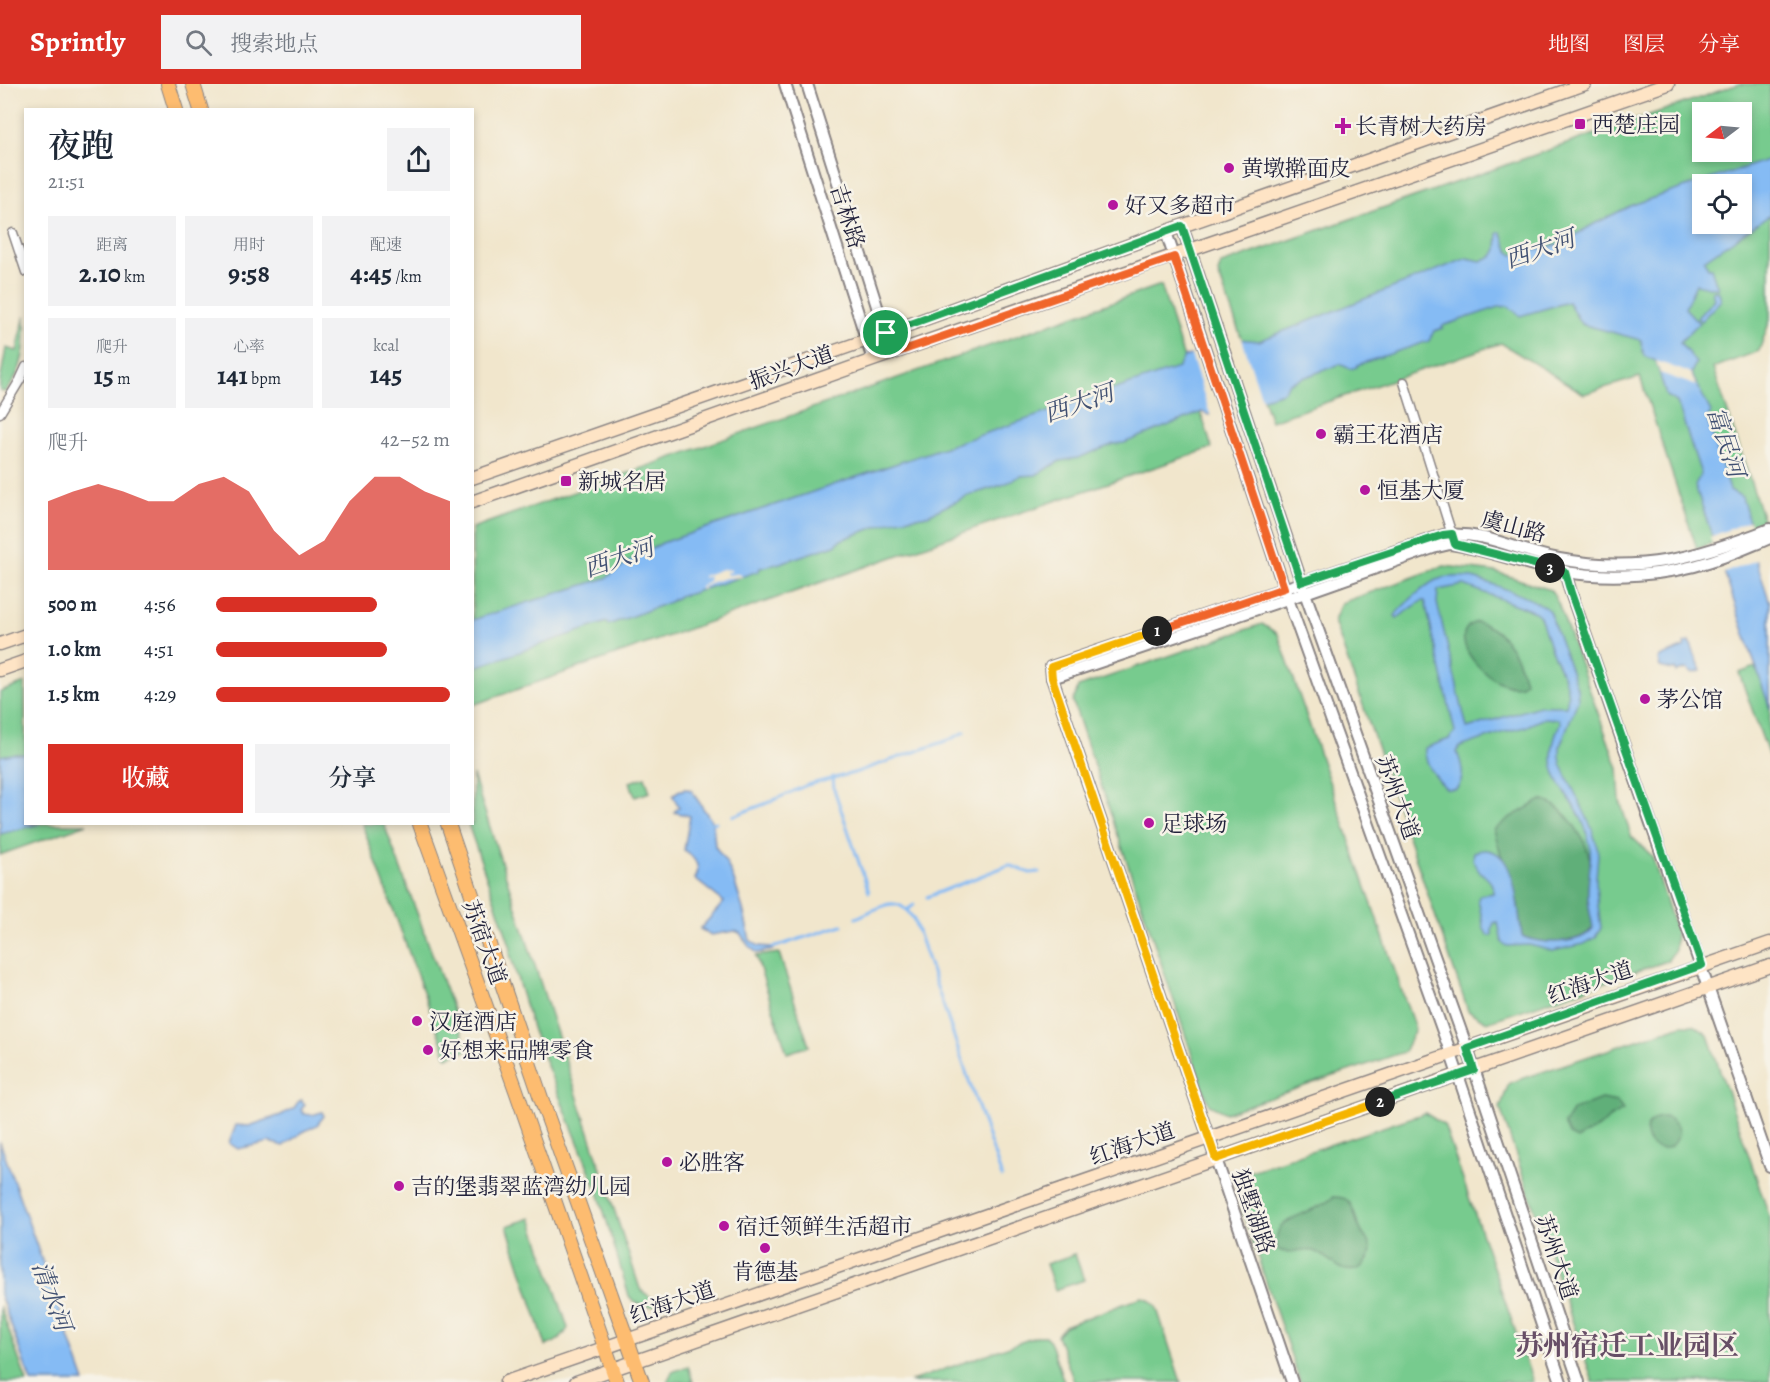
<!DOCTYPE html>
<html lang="zh">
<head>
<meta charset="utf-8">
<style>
	:root { --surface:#fff; --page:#f2f2f3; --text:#1f2937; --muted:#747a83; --accent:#d93025 }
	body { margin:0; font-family:Alegreya,"Noto Serif SC",serif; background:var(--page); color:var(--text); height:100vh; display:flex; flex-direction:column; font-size:22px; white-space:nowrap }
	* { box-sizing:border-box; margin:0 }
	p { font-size:20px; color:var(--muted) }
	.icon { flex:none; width:33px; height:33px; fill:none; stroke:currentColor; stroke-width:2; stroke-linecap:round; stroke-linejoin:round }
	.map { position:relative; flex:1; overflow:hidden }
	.side { position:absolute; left:24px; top:24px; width:450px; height:717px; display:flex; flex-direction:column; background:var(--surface); border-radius:0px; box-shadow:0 3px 9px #0003 }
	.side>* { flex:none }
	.needle { width:39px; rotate:254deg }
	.tools { position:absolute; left:1692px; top:18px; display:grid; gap:12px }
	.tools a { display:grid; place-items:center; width:60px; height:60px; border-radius:0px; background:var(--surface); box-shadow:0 3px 9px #0003; font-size:30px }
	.pin { position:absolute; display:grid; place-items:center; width:51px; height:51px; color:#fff; margin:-26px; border:3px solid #fff; border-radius:50%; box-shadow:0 2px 6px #0007 }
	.km { position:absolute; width:30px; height:30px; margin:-15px; border-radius:50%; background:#222; color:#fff; font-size:16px; line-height:30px; text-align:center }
	.round { display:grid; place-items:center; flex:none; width:63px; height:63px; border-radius:0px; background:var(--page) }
	.summary { display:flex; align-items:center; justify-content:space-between; height:102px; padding:0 24px }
	h1 { font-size:33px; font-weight:600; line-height:45px }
	.figures { display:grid; grid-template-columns:repeat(3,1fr); gap:9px; height:102px; padding:6px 24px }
	.figures div { display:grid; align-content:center; border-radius:0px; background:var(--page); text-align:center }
	.figures b { font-size:26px; font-weight:600 }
	.figures small { font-size:16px; font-weight:400 }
	.figures p { font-size:16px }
	.chart { height:168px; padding:12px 24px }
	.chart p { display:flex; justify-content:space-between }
	.chart svg { width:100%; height:108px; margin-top:6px; fill:var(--accent); opacity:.7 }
	.button { display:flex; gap:12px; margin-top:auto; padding:12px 24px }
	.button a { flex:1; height:69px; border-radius:0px; background:var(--accent); color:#fff; font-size:24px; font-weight:600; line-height:69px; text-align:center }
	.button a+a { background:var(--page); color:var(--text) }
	ul { padding:0 24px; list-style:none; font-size:20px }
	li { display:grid; grid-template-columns:96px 72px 1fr; align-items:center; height:45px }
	li i { height:15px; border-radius:8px; background:var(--accent) }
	header { display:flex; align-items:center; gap:36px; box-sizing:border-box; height:84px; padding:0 30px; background:var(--accent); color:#fff }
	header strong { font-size:28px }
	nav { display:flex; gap:33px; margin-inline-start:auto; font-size:21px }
	.search { width:420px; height:54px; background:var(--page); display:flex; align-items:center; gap:15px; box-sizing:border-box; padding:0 21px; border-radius:0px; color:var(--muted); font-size:22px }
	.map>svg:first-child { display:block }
	.green { fill:#77cb8e; stroke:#4c7664; stroke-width:1.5; fill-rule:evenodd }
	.forest { fill:#61af79; stroke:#42685a; stroke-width:1.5 }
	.water { fill:#85bbf4; stroke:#546e98; stroke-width:1.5; fill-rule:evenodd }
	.pier { fill:#f1e6cc }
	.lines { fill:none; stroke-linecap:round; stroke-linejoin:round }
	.stream { stroke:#85bbf4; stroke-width:3 }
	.minor-casing { stroke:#8a8484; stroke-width:11 }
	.tertiary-casing { stroke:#8a8484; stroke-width:14 }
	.secondary-casing { stroke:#8a8484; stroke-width:15 }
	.primary-casing { stroke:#8a8484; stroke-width:16 }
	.minor { stroke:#fff; stroke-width:8 }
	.tertiary { stroke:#fff; stroke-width:10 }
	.secondary { stroke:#fee4c5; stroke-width:12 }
	.primary { stroke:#fdbc6f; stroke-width:14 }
	.split-1-casing { stroke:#fff; stroke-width:12 }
	.split-2-casing { stroke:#fff; stroke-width:12 }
	.split-3-casing { stroke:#fff; stroke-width:12 }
	.split-4-casing { stroke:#fff; stroke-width:12 }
	.split-1 { stroke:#f0652b; stroke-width:8 }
	.split-2 { stroke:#f5b400; stroke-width:8 }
	.split-3 { stroke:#22a559; stroke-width:8 }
	.split-4 { stroke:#22a559; stroke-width:8 }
	.poi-dot { fill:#b5179e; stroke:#f7f3e8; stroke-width:2 }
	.labels { text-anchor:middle; stroke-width:5; stroke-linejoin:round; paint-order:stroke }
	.poi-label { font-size:22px; fill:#22223b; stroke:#f7f3e8; text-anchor:start }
	.street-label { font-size:22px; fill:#22223b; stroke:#f7f3e8 }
	.water-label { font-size:24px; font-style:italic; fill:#405072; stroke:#f7f3e8 }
	.district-label { font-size:28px; font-weight:bold; fill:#674e66; stroke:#f7f3e8 }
</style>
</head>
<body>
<header>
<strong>Sprintly</strong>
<div class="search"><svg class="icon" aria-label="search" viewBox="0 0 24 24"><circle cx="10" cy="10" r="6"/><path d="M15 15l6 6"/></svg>搜索地点</div>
<nav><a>地图</a><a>图层</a><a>分享</a></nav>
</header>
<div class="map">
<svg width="1770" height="1298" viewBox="0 0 1770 1298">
	<rect width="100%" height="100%" fill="#f7f3e8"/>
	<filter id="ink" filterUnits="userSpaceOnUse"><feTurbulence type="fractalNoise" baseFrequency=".0167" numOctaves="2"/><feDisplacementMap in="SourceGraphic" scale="12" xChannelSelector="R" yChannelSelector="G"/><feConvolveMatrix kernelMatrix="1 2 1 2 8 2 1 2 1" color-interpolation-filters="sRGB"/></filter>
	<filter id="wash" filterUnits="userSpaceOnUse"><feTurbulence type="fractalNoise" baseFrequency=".008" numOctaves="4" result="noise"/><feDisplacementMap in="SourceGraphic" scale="24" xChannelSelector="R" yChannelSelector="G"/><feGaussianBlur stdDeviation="1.35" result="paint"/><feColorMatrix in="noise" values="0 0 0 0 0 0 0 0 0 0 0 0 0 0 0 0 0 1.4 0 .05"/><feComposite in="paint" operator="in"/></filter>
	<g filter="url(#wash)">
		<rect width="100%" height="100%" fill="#f1e6cc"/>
		<!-- green -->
		<g class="green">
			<path d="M1739,0H1770V236L1759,267L1713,284L1764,438L1697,465L1640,293L1584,310L1501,259L1271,337L1218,189L1221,180ZM1702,28H1742V68H1702ZM1702,100H1742V140H1702Z"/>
			<path d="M1161,201L1212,364L978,443L473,621L472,444Z"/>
			<path d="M25,231C26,258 25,287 5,308L0,307V298L6,264L17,267Z"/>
			<path d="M1444,482L1496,488L1551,506L1558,519L1618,684L1620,717L1631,752L1652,772L1676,847L1675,866L1667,877L1487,938L1468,927L1334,537L1341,519Z"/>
			<path d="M1262,540L1278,550L1415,945L1404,968L1226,1029L1209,1021L1073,618L1078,603Z"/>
			<path d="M1756,583L1770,623L1769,673L1739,589Z"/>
			<path d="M25,599L26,740H87L0,771V608Z"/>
			<path d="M473,691L640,1205L660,1221C647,1223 637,1223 629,1212L598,1108L533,947L510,870L511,864L468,740H472Z"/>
			<path d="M645,693L650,708L635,713L630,698Z"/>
			<path d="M362,740H384L468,966L447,973Z"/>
			<path d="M779,869L809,962L787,969L756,872Z"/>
			<path d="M1682,941H1694L1708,951L1770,1134V1298H1593L1500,1024L1509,999Z"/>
			<path d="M1425,1029L1444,1041L1533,1298H1300L1236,1109L1242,1090Z"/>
			<path d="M531,1134L568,1244C564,1253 555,1259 546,1262L507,1142Z"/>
			<path d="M1075,1170L1084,1196L1055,1206L1046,1180Z"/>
			<path d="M1142,1213L1148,1215L1156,1222L1181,1298H1074L1057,1251L1065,1242Z"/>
			<path d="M0,1222L27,1298H0Z"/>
			<path d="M1038,1252H1045L1050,1257L1064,1298H909Z"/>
			<path d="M688,1282L693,1298H667L672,1288Z"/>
		</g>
		<!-- forest -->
		<g class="forest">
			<path d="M1476,538C1504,544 1518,572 1525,597L1523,600C1497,613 1438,552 1476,538Z"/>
			<path d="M1541,716C1566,721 1590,759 1591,784C1591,791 1588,799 1588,807C1587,819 1591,832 1593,843C1582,861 1539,861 1522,852L1518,821L1511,791L1501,771L1494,746L1509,734Z"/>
			<path d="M1601,1015L1617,1018L1623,1026L1609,1034L1601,1042L1577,1055L1569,1051L1564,1040L1573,1026Z"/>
			<circle cx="1662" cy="1049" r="16"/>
			<path d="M1333,1113C1337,1113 1343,1113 1347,1116C1354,1121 1355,1133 1358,1141C1364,1154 1378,1164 1366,1178C1363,1182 1359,1185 1355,1186C1338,1190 1327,1170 1313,1167C1300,1163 1290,1173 1277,1165C1277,1161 1276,1155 1277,1151C1280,1132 1321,1127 1333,1113Z"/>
		</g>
		<!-- water -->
		<g class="water">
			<path d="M1770,75V131L1704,176L1708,184H1711L1718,205L1696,200L1685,224L1699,239L1680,258L1696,279L1691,289L1711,328L1707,334L1730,406L1742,413L1751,445L1747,447L1770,519V625L1695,401L1701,390L1677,318L1666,312L1656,277L1644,272L1641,256L1581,240L1568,218L1520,232L1508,222L1503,223L1502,222L1442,242L1443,244L1434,247L1429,257L1357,281V283L1350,285L1340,280L1290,299L1283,308L1209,331L1202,328L1124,359L1114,360L1078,374L1060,377L1036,391L1020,392L1005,400L967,412L928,431L897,436L873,444L841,456L835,461L777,480L760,484L759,487L686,511H681L670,518L608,541L607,538L473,584L472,536L606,494L628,478L662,459L1178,284L1184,273L1238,255L1259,257L1467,174L1481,177L1494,171L1497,165L1498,149L1501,148L1508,166L1513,171L1560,160L1594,140L1632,121ZM1702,100H1742V140H1702Z"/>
			<path d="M1712,207L1719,208L1721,216L1701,237L1697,234L1714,215Z"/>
			<path d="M1451,493C1456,493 1461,492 1466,493C1481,495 1540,516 1549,527L1577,604L1578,616L1560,662V672L1561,680L1590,740L1596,758L1598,770L1596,795L1597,814L1601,844L1595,854L1584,860L1553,867L1529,861L1507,862L1502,858L1498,838L1494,839L1492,844V851L1488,852L1484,845L1478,815L1480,811L1493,809C1495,790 1469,791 1474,768C1518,753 1517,827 1522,852C1539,861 1582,861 1593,844C1591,832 1587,819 1588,807C1588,790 1593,774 1589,757C1578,705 1534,700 1560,639L1559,635L1544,634L1525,643L1501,649L1460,663L1457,668C1462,681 1466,694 1456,705H1447C1437,696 1423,678 1425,664L1449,655L1455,648L1425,517H1422L1397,534L1395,532C1399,524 1427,500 1436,496C1441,494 1446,493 1451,493ZM1464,501L1535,528L1539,531C1544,541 1546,553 1550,563C1557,581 1573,603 1566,622H1540L1467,644L1437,519L1438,506Z"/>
			<path d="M1690,558L1701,587L1692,589L1687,585L1676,588L1675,585L1672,586L1660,583L1658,576L1660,573L1685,563L1684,560Z"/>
			<path d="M13,670H25L26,740H40L0,750V672Z"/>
			<path d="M685,705L691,706L713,739L715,762L726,778L734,796L743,825L750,856L759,862L771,863L773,866L757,869L748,861L740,849L735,847L711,851L700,845L724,818L695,795C702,783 694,773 684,766L690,732L674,728L679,723L673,712L678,707Z"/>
			<path d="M301,1016L305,1020L301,1026L304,1030L312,1031L322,1028L324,1032L317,1041L303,1048L283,1062L270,1058L238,1065L229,1059L236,1041L249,1042L281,1031L294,1024L298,1018Z"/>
			<path d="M0,1058L85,1298H31L0,1210Z"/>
		</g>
		<!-- pier -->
		<g class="pier">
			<path d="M1237,252H1241L1263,318L1211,333L1190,268Z"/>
			<path d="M1656,277L1690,289L1697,302L1660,289Z"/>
			<path d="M1749,437L1753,447L1750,448L1759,475L1722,490L1710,453Z"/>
			<path d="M722,485L731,486V488H726L727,491L738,490L743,493L726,494L712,498L703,503V505L701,506L700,502L709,497L708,492L704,494L703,492Z"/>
		</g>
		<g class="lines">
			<!-- stream -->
			<g class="stream">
				<path d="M833,693L834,705L869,808"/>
				<path d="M733,732L767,719L807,701L854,689L949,656L965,648"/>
				<path d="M713,739L716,738"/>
				<path d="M927,813L1009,781L1030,789L1039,788"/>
				<path d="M908,825L914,821"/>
				<path d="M856,834C881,824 897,807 914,836L1002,1093"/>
				<path d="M772,864L842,841"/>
			</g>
		</g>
	</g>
	<g filter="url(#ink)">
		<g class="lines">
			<defs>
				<g id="minor">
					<path d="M13,149L26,188"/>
					<path d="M1404,298L1453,454"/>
					<path d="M0,329L20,296L26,283"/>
				</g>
				<g id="tertiary">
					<path d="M785,0L873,276"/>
					<path d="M807,0L892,270"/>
					<path d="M1182,142L1305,509L1467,964L1579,1298"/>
					<path d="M1166,148L1284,504L1451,970L1561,1298"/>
					<path d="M1565,488L1571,509L1770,1082"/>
					<path d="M1052,594L1305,509L1433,464L1450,460C1489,465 1526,482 1565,488C1610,495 1667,492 1711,477C1731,471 1750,462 1770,454"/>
					<path d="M1292,1298L1052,594L1051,583L1444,451C1488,447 1518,468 1559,475C1641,490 1695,474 1770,445"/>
				</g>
				<g id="secondary">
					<path d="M472,394L867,256L1182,142L1585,0"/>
					<path d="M472,418L873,276L1668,0"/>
					<path d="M0,560L26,551"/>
					<path d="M0,586L26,577"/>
					<path d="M506,1298L1770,859"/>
					<path d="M576,1298L1770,882"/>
				</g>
				<g id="primary">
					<path d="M168,0L176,26"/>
					<path d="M193,0L201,26"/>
					<path d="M420,740L516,1006L617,1298"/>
					<path d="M448,740L543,1020L642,1298"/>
				</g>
			</defs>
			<!-- minor casing -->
			<use href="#minor" class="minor-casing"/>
			<!-- tertiary casing -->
			<use href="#tertiary" class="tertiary-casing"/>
			<!-- secondary casing -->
			<use href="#secondary" class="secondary-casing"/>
			<!-- primary casing -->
			<use href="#primary" class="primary-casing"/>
			<!-- minor -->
			<use href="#minor" class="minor"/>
			<!-- tertiary -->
			<use href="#tertiary" class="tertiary"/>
			<!-- secondary -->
			<use href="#secondary" class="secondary"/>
			<!-- primary -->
			<use href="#primary" class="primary"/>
		</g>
	</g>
	<g class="lines" filter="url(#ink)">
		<defs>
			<path id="split-1" d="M886,249L892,270L1174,173L1284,504L1157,547"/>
			<path id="split-2" d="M1157,547L1051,583L1052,594L1216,1075L1380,1018"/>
			<path id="split-3" d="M1380,1018L1474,986L1467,964L1702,881L1571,509L1565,488L1550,484"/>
			<path id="split-4" d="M886,249L1182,142L1301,498L1443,451L1452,450L1455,460L1550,484"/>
		</defs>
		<!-- split-1 casing -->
		<use href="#split-1" class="split-1-casing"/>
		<!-- split-2 casing -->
		<use href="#split-2" class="split-2-casing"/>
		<!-- split-3 casing -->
		<use href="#split-3" class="split-3-casing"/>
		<!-- split-4 casing -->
		<use href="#split-4" class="split-4-casing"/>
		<!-- split-1 -->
		<use href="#split-1" class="split-1"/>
		<!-- split-2 -->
		<use href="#split-2" class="split-2"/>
		<!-- split-3 -->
		<use href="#split-3" class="split-3"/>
		<!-- split-4 -->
		<use href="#split-4" class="split-4"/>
	</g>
	<!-- markers -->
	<g class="poi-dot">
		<rect x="1574" y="34" width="12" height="12" rx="3"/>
		<path d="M1340 33h6v6h6v6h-6v6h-6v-6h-6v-6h6z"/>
		<circle cx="1229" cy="84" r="6"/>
		<circle cx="1113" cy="121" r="6"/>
		<circle cx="1321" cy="350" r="6"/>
		<rect x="560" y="391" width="12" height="12" rx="3"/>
		<circle cx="1365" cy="406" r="6"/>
		<circle cx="1645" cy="615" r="6"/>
		<circle cx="1149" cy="739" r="6"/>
		<circle cx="417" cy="937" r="6"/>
		<circle cx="428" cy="966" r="6"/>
		<circle cx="667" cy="1078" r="6"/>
		<circle cx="399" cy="1102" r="6"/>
		<circle cx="724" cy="1142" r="6"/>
		<circle cx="765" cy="1164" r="6"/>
	</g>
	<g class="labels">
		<!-- poi labels -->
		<g class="poi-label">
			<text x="1592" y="48">西楚庄园</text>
			<text x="1355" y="50">长青树大药房</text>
			<text x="1241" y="92">黄墩擀面皮</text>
			<text x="1125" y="129">好又多超市</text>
			<text x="1333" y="358">霸王花酒店</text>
			<text x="578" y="405">新城名居</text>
			<text x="1377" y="414">恒基大厦</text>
			<text x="1657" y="623">茅公馆</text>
			<text x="1161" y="747">足球场</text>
			<text x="429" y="945">汉庭酒店</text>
			<text x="440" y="974">好想来品牌零食</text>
			<text x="679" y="1086">必胜客</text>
			<text x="411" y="1110">吉的堡翡翠蓝湾幼儿园</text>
			<text x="736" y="1150">宿迁领鲜生活超市</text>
			<text x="765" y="1195" text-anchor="middle">肯德基</text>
		</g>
		<!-- street labels -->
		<g class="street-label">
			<text transform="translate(848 132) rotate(72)" y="8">吉林路</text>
			<text transform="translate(791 283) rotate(-20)" y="8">振兴大道</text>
			<text transform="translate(1514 442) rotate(15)" y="8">虞山路</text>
			<text transform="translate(1398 713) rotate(70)" y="8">苏州大道</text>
			<text transform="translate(485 858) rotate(70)" y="8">苏宿大道</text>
			<text transform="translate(1590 898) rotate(-19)" y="8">红海大道</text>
			<text transform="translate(1132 1059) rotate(-19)" y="8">红海大道</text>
			<text transform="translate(1254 1127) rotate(71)" y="8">独墅湖路</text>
			<text transform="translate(1557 1173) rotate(71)" y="8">苏州大道</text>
			<text transform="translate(672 1218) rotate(-19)" y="8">红海大道</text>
		</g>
		<!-- water labels -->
		<g class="water-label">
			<text transform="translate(1540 165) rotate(-19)" y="8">西大河</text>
			<text transform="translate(1079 319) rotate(-19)" y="8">西大河</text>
			<text transform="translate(1726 358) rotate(72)" y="8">富民河</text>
			<text transform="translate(619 474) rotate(-19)" y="8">西大河</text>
			<text transform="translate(52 1212) rotate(70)" y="8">清水河</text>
		</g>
		<!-- district labels -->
		<g class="district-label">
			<text x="1627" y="1271">苏州宿迁工业园区</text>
		</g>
	</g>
</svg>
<div class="tools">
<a><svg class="needle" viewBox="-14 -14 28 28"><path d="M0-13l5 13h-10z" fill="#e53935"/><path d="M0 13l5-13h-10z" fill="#747a83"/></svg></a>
<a><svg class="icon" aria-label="locate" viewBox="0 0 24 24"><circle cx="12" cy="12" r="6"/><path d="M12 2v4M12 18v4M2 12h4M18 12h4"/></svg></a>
</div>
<div class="pin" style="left:886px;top:249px;background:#1e9e55"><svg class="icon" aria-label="arrive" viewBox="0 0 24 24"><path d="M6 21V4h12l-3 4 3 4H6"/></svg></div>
<b class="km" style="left:1157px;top:547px">1</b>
<b class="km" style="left:1380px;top:1018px">2</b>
<b class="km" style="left:1550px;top:484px">3</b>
<section class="side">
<div class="summary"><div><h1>夜跑</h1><p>21:51</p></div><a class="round"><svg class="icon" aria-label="share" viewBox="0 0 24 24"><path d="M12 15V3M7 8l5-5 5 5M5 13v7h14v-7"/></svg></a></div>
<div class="figures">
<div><p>距离</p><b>2.10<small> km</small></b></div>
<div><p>用时</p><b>9:58</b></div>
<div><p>配速</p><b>4:45<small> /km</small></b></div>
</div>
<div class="figures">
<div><p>爬升</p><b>15<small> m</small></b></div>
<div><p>心率</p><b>141<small> bpm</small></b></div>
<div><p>kcal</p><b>145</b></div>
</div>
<div class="chart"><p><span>爬升</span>42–52 m</p>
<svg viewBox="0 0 160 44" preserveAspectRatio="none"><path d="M0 44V16L10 12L20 9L30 12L40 16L50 16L60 9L70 6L80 12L90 28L100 38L110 32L120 16L130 6L140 6L150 12L160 16V44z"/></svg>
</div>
<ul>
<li><b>500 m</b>4:56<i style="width:69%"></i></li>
<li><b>1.0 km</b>4:51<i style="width:73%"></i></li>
<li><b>1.5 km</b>4:29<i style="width:100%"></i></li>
</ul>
<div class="button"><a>收藏</a><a>分享</a></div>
</section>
</div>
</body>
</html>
